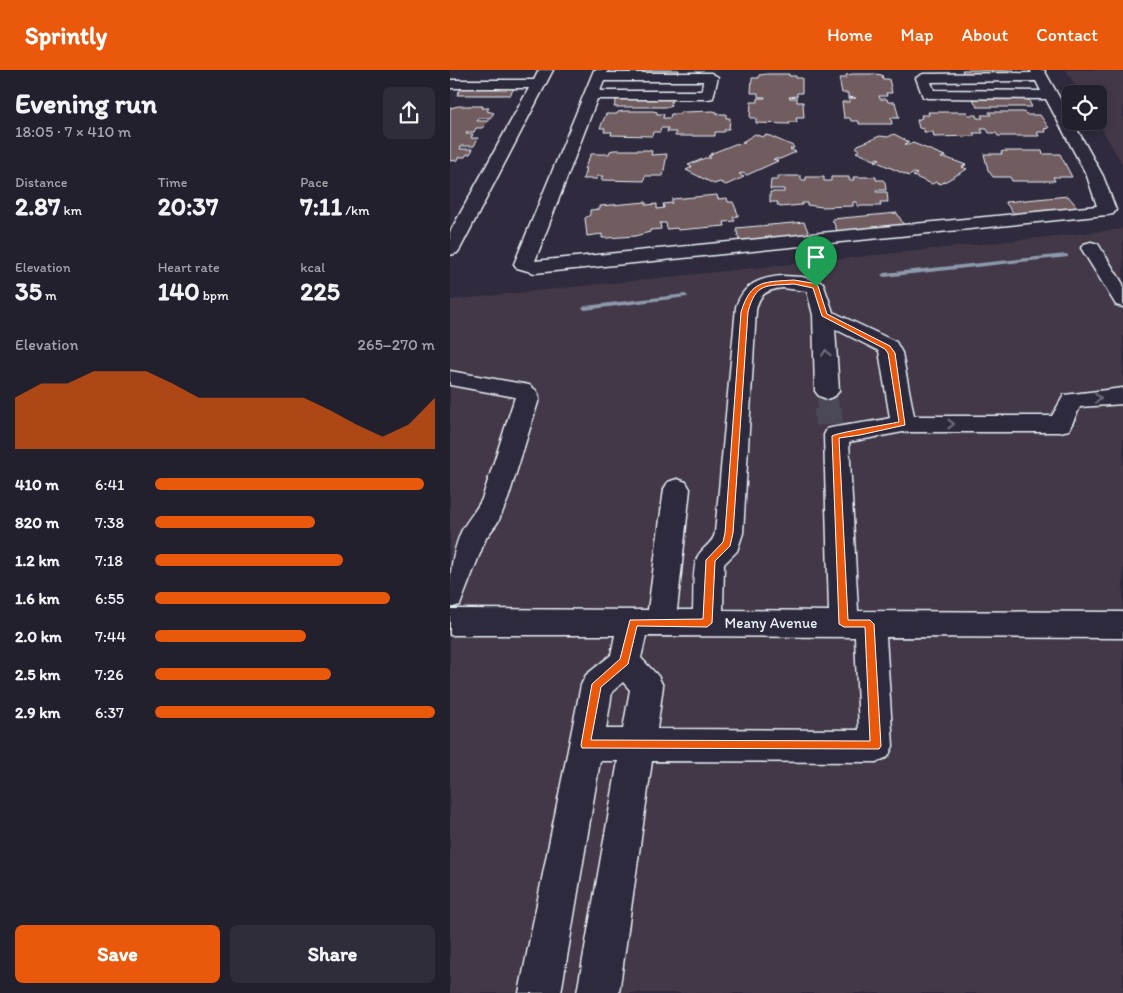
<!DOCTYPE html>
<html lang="en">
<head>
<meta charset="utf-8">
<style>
	:root { --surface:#23202e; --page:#2f2d3a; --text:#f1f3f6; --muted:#a3a3aa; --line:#403e4a; --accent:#ea580c }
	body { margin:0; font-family:Itim,sans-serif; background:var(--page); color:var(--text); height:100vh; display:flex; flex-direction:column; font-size:19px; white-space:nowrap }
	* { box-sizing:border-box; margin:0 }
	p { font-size:16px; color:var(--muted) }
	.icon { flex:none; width:28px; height:28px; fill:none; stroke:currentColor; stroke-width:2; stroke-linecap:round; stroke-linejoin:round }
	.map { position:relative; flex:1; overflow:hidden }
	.details { display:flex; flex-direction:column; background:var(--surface); width:450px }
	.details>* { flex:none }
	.controls { position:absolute; left:612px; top:15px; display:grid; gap:10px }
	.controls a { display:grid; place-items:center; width:45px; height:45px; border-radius:8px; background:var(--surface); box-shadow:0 2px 8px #0003,0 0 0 1px var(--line); font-size:25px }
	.pin { position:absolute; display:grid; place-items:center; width:42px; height:42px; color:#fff; margin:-51px -21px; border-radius:50% 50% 50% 0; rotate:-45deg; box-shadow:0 0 5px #0007 }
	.pin .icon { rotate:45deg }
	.round { display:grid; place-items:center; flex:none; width:52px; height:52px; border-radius:8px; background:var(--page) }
	.summary { display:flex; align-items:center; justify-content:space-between; height:85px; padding:0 15px }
	h1 { font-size:28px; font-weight:700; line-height:38px }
	.figures { display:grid; grid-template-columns:repeat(3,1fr); gap:8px; height:85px; padding:5px 15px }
	.figures div { display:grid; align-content:center }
	.figures b { font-size:25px; font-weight:700 }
	.figures small { font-size:14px; font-weight:400 }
	.figures p { font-size:14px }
	.chart { height:140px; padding:10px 15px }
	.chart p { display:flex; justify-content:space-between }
	.chart svg { width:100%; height:90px; margin-top:5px; fill:var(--accent); opacity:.7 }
	.action { display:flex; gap:10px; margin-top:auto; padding:10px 15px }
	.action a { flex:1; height:58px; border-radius:8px; background:var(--accent); color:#fff; font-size:20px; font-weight:700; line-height:58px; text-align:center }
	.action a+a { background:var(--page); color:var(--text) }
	ul { padding:0 15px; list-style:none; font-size:16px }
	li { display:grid; grid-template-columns:80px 60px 1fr; align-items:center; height:38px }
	li i { height:12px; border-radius:6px; background:var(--accent) }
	header { display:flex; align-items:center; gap:30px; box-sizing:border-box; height:70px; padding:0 25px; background:var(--accent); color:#fff }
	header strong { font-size:24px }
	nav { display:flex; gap:28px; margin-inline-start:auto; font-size:18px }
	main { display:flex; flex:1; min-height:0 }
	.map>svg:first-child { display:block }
	.built { fill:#433947 }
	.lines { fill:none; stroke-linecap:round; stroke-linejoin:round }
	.stream { fill:#8d99ad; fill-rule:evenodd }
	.building { fill:#715d5e; stroke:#e8f1f8 }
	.minor-tunnel-far1 { stroke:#4b4859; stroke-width:21; stroke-dasharray:21 11; stroke-linecap:butt }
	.minor-tunnel { stroke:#4b4859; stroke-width:28; stroke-dasharray:28 14; stroke-linecap:butt }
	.minor-casing { stroke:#e8f1f8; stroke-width:3 }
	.minor { fill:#2f2a3d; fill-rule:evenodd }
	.oneway { stroke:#70707e }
	.route { fill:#ea580c; stroke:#fff; fill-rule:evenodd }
	.labels { text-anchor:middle; stroke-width:4; stroke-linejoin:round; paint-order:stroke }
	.street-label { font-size:15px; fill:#e8f1f8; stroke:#2f2a3d }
</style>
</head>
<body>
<header>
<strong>Sprintly</strong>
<nav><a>Home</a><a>Map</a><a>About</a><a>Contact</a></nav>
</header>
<main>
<section class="details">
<div class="summary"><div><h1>Evening run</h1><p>18:05 · 7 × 410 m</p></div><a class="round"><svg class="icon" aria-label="share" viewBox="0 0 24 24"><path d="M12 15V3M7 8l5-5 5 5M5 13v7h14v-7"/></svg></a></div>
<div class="figures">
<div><p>Distance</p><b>2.87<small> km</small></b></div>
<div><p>Time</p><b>20:37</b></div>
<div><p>Pace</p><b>7:11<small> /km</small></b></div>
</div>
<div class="figures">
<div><p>Elevation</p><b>35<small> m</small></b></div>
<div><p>Heart rate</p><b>140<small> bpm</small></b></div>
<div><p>kcal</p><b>225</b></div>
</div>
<div class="chart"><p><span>Elevation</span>265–270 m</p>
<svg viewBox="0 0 160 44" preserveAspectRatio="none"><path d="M0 44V19L10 12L20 12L30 6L40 6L50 6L60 12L70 19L80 19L90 19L100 19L110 19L120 25L130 32L140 38L150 32L160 19V44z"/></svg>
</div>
<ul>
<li><b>410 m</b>6:41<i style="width:96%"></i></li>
<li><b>820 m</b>7:38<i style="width:57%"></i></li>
<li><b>1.2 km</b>7:18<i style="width:67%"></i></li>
<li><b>1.6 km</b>6:55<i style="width:84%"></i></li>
<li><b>2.0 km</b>7:44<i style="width:54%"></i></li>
<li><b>2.5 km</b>7:26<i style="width:63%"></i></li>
<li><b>2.9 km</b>6:37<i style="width:100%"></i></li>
</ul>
<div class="action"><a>Save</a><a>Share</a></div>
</section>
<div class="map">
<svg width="673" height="923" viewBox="0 0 673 923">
	<rect width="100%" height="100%" fill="#2f2a3d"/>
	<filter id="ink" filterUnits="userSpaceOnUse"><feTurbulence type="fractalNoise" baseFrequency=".02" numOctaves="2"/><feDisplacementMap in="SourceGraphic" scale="10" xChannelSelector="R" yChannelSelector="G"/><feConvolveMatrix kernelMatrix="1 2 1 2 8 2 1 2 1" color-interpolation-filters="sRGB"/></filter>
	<g filter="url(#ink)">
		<!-- built -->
		<g class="built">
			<path d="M616,0H673V95L647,51H649V24H630Z"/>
			<path d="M673,159V923H0V230Z"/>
		</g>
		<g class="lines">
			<!-- stream -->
			<g class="stream">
				<path d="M616,184L618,185V187L434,207L431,205L434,203Z"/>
				<path d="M235,224L238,226L237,227L135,240L132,238L135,236Z"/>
			</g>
		</g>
		<!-- building -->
		<g class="building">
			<path d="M177,0H229L228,3H176Z"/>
			<path d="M512,0H564L566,4H514Z"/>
			<path d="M317,4H339V6H346V8H352V23H347V26L339,27L340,28H347V32H353L354,48H346L347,52H339L340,54L306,53V48H300L301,32H308V28H315V27H308V23H301L302,8H309V5Z"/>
			<path d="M403,4H425L432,5L433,9H439L442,23H436L437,26H429L430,29H437L438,32H445L449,48H441L442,54H409V51H401L400,48H394L392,32H399V28H406L398,27V23H392L389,8H396V5Z"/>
			<path d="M65,17L60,25H7L11,18Z"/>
			<path d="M167,28H222L220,37H164Z"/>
			<path d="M523,29H578L582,37H527Z"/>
			<path d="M9,36H33L32,38H39L37,41L44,43L40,48H28L27,51H39L32,58H26L24,62H17L16,64H23L21,68H28L24,76H11L10,79H23L20,84H17L15,87H9L8,90L0,91V38Z"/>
			<path d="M173,41H203L207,42V44H214L213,48H220L221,44H230V42H234L263,41L267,42V44H276V48H280V49L279,59H275L274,62H265V66H225L226,62H217L218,58H211L210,62H203L202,66L161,65L162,62H154L155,58H150L156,44H167L168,42Z"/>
			<path d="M478,42H517L518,45H526L527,48H533L531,45H541L539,42H573L578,45H590L599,58L594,59L596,62H587L589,66H548L546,63H539L537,59H531L533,63H523L525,66L484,67L483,62H474V59L469,58L467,50L472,48L471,45H479Z"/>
			<path d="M305,64L312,67L316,65L320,66L343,76L344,78L340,79L346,82L330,89H323L328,91L297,105L292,103L289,104L294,107L276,115L270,112L264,114L236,100L242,97L238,95L255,88H261L258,86L262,85L260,84L285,74L295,73L292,72Z"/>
			<path d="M444,64L459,72L455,74L458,75L463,73L495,86L491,88H497L516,95L512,97L517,99L491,114L486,112L482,114L463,106L467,104L464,103L459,106L425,91L430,89L428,88L424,90L406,82L410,80L406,78L408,75L430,66L438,67Z"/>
			<path d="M164,80H197L202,81L201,85L217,84L213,106H195L194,111L151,110L153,106H148L147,109H133L136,99H134L141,84H159L160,81Z"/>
			<path d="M554,81H592L593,84H610L622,107H603L605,111H562L560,107H543L538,100L534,84H552L551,82Z"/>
			<path d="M328,106H351V110H356V107H374V111H381V107H399V110H404L403,107H426V110H433L435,112L436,120H426V122H437L438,132H430L431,136H407V132H403V136L372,137L357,135V133H352V135L330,137V135H327L328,132H320V122H334V119H320L321,110H328Z"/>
			<path d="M267,125L268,129L277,128L278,132H283L288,144V146L283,147L285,151L274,152L275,156L228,160L227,158L217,159L216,153H210L211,159L200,160V162L185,166L157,168H152V164L137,166L135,148L140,145V140L150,139V136L196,132V135L207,134V139L214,138L213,134L222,133V129Z"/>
			<path d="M618,126L629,139L565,145L555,132Z"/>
			<path d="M447,143L455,157L388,163L382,149Z"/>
			<path d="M354,152L360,166L290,173L286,158Z"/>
		</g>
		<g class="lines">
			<!-- minor-tunnel-far1 -->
			<path class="minor-tunnel-far1" d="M377,321L378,339"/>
			<!-- minor-tunnel -->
			<path class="minor-tunnel" d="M378,338L379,355"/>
			<defs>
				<g id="minor">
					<path d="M89,0H103L10,179L7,183L0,185V162L79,18H0V10H84Z"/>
					<path d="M144,0H158L157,3H261L268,7L263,28L258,29H147L85,191L647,136L637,106L596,29L478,28L473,27L466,8L473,4L582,3L580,0H594L653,106L666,140L663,144L657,145L85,203L67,198L64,194ZM154,11H253L252,21H150ZM586,11L591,21L484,20L481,12Z"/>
					<path d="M641,172L648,174L673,214V237L666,235L631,178L634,174Z"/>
					<path d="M332,206L352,207L373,213L383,242L446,272L452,283L464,346H602L614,325L673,318V334L630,337L619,360L610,362H453L399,372L408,541L673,542V568L436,567L443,676L438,687L426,692L202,691L169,923H127L168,691H150L111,923H69L131,615L136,605L161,585L165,565H0V539L198,540L214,419L218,412L227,409L236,412L240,419L227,540H243C244,526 242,501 247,488C251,478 263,474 265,463L286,237C293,214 310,208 332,206ZM332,218L357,221L363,245L365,321L369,326L377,329L385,326L389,321L385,259L429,281L440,348C420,353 396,354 377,359L374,365L379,541L273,540L274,494L287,481L293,463L306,240C309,224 317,220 332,218ZM196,566L405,567L409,660L207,659L213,616L208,606L191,588ZM173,612L180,620L173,659H156L162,622Z"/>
					<path d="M0,301L79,315C85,319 89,322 89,329L58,429L48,452L36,468L10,535L0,538C0,509 0,489 11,462C17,450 26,441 32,429L65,327L0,315Z"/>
				</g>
			</defs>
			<!-- minor casing -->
			<use href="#minor" class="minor-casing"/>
			<!-- minor -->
			<use href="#minor" class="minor"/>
		</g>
		<!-- one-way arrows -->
		<defs><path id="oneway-chevron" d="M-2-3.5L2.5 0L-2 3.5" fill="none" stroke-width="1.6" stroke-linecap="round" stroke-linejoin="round" transform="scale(1.25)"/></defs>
		<g class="oneway">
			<use href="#oneway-chevron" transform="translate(376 283) rotate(-93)"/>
			<use href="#oneway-chevron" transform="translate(648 328) rotate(-4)"/>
			<use href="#oneway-chevron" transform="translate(501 354)"/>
		</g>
	</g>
	<!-- route -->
	<path class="route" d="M344,210L362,213L368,216L377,244L440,276L445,283L455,355L410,365L389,368L398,550H420L424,554L431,676L429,679L132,678L131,675L142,614L170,589L180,550L253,549L256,490L273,472L275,463L291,242C301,210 313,212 344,210ZM344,214L363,218L372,246L435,279L438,283L449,352C439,354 386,363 382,366L389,554L394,557H415L420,671L141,670L151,617L178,594L187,556L257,557L262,553L265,491L280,476L283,463L298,242C306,212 316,216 344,214Z"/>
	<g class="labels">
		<!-- street labels -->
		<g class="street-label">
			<text x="321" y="558">Meany Avenue</text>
		</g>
	</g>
</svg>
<div class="controls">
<a><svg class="icon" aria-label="locate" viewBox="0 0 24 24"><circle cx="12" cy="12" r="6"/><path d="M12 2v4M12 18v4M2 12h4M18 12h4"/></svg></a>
</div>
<div class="pin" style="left:366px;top:217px;background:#1e9e55"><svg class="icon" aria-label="arrive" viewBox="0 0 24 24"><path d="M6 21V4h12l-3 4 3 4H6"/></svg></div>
</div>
</main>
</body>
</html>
